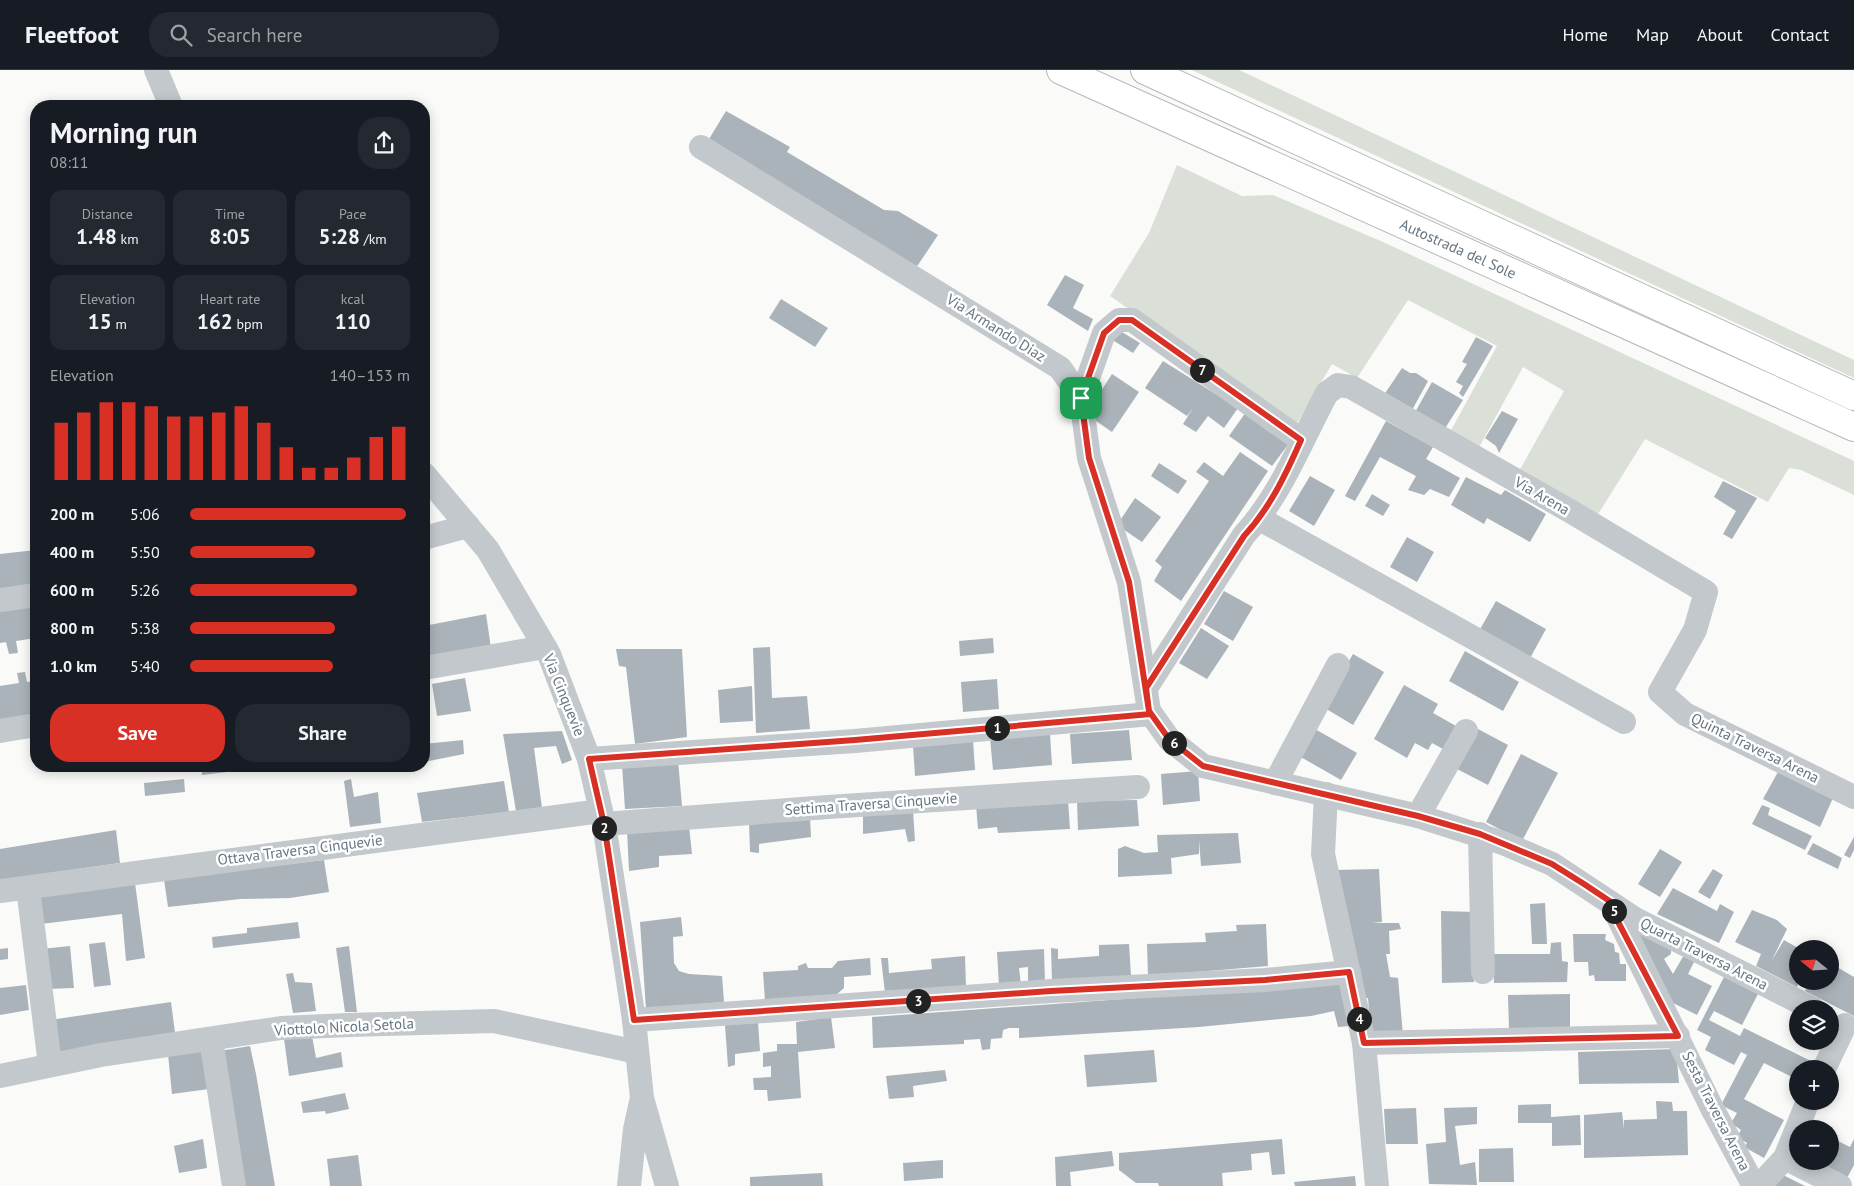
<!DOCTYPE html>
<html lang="en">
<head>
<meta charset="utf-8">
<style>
	:root { --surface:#171b24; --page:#242831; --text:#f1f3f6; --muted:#9ea1a6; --line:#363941; --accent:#d93025 }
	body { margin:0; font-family:"PT Sans",sans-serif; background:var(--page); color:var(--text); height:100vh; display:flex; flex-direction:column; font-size:19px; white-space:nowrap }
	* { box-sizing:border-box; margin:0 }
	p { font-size:16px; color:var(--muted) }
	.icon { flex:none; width:28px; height:28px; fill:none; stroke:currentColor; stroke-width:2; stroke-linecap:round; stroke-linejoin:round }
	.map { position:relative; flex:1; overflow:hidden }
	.sheet { position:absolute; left:30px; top:30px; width:400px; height:672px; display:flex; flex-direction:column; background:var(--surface); border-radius:20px; box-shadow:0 2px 12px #0003 }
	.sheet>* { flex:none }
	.needle { width:32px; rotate:288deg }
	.fabs { position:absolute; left:1789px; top:870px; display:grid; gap:10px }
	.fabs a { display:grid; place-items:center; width:50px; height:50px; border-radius:50%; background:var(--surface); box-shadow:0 2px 12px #0003; font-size:25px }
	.pin { position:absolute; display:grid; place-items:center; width:42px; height:42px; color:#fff; margin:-21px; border-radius:10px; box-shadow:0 2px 8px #0006 }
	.km { position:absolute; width:25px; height:25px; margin:-12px; border-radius:50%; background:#222; color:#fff; font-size:14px; line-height:25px; text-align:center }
	.round { display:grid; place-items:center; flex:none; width:52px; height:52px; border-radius:20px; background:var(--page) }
	.head { display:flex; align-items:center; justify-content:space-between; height:85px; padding:0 20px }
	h1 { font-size:28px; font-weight:700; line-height:38px }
	.stats { display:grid; grid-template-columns:repeat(3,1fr); gap:8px; height:85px; padding:5px 20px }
	.stats div { display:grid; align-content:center; border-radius:12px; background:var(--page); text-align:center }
	.stats b { font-size:21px; font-weight:700 }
	.stats small { font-size:14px; font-weight:400 }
	.stats p { font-size:14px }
	.chart { height:140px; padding:10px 20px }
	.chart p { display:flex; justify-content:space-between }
	.chart svg { width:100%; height:90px; margin-top:5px; stroke:var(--accent); stroke-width:6 }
	.action { display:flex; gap:10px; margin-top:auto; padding:10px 20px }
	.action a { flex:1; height:58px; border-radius:20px; background:var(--accent); color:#fff; font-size:20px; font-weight:700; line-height:58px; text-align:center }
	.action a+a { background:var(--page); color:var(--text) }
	ul { padding:0 20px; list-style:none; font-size:16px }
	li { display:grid; grid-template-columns:80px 60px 1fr; align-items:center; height:38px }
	li i { height:12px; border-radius:6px; background:var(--accent) }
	header { display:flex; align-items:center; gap:30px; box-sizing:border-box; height:70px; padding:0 25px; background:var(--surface); border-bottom:1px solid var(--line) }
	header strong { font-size:24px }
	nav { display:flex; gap:28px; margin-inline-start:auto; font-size:18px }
	.search { width:350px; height:45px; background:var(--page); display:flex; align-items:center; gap:12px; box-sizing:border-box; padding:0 18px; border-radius:20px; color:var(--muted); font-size:19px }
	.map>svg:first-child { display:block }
	.green { fill:#dadfd7 }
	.building { fill:#aab3b9 }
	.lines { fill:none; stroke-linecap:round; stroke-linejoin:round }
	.highway-casing { stroke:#b4b9bd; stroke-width:30 }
	.minor { stroke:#c3c8cc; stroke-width:24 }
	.highway { stroke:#fff; stroke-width:28 }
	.route-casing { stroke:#fff; stroke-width:10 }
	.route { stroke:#d93025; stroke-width:6 }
	.labels { text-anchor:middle; stroke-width:5; stroke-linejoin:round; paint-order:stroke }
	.street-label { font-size:15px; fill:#657683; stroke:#fff }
</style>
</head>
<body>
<header>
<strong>Fleetfoot</strong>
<div class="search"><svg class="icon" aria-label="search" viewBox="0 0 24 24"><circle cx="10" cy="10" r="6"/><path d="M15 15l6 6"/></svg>Search here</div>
<nav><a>Home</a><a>Map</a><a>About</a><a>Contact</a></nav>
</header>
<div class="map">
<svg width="1854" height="1116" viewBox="0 0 1854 1116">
	<rect width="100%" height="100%" fill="#fafaf8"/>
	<!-- green -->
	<g class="green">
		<path d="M1192,0H1239L1854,290V308Z"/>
		<path d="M1177,95L1242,126L1273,125L1383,172L1854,391V425L1801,400L1789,398L1768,432L1645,369L1595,449L1518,403L1564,321L1523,297L1477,381L1449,364L1497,276L1408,230L1357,308L1332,294L1296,355L1110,226L1149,163Z"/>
	</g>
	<!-- building -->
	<g class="building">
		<path d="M726,41L790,77L787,82L884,140L898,141L938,165L918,195L912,198L706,74Z"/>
		<path d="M1065,205L1084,215L1073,238L1093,249L1088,261L1047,235Z"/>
		<path d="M781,229L828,258L815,277L769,248Z"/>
		<path d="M1117,259L1140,273L1133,283L1111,269Z"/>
		<path d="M1476,267L1493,276L1463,327L1459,323L1463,316L1456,312L1467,294L1462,292Z"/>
		<path d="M1163,291L1238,338L1224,358L1208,346L1196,362L1183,354L1193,338L1187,346L1145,318Z"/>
		<path d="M1402,298L1410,303H1416L1428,311L1411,342L1384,325Z"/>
		<path d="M1112,304L1139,322L1112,362L1086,344Z"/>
		<path d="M1432,312L1463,330L1444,360L1414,344Z"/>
		<path d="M1502,341L1518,349L1499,383L1496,376L1485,368Z"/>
		<path d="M1246,342L1290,372L1272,396L1229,366Z"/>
		<path d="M1386,351L1433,377L1426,389L1460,408L1449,427L1430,419L1424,425L1408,420L1416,406L1380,387L1355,431L1345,426Z"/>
		<path d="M1240,382L1268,401L1181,531L1154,511L1162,497L1155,491L1209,411L1196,402L1204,392L1223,406Z"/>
		<path d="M1159,393L1187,411L1178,424L1151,406Z"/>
		<path d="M1310,406L1335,420L1314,456L1289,441Z"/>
		<path d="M1466,407L1501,425L1505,420L1546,444L1530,472L1487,448L1484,454L1451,435Z"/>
		<path d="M1723,411L1757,428L1732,469L1723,464L1736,441L1714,427Z"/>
		<path d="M1372,424L1390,435L1383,446L1365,436Z"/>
		<path d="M1135,428L1161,447L1142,472L1117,455Z"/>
		<path d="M1407,467L1434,482L1417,512L1390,497Z"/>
		<path d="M36,480V515L0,520V484Z"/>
		<path d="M424,512L427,529L424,530Z"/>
		<path d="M1224,521L1253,537L1233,571L1204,554Z"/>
		<path d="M1496,531L1546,559L1529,590L1479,561Z"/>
		<path d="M36,532V568L16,571L18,583L9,584L6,572L0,573V536Z"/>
		<path d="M486,544L491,578L424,589V556Z"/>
		<path d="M1201,558L1229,576L1207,609L1179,593Z"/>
		<path d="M993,568L994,583L960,586L959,571Z"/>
		<path d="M770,577L772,628L807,626L810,659L756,663L753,578Z"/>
		<path d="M616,579H682L687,667L635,674L626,597L619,596Z"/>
		<path d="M1465,581L1519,612L1503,641L1449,611Z"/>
		<path d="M1353,584L1384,602L1353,655L1323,637Z"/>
		<path d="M25,602L27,612L36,611V646L0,651V616L19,613L17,603Z"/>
		<path d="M465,608L471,641L437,646L432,614Z"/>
		<path d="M997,609L999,639L963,642L961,612Z"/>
		<path d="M1404,615L1438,634L1433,643L1456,656L1443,679L1432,673L1428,680L1415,673L1407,688L1374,669Z"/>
		<path d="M752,616L753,651L720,653L718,620Z"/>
		<path d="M1315,659L1357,683L1341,710L1299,686Z"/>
		<path d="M1478,659L1508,675L1488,715L1457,699Z"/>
		<path d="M1129,660L1132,690L1072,694L1070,664Z"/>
		<path d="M562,661L572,690L562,694L556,676L534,678L542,738L516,741L503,664Z"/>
		<path d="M1050,664L1052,695L993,700L990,668Z"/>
		<path d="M463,670L464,684L424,692V674Z"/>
		<path d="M973,670L975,700L915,706L913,675Z"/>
		<path d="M1521,684L1558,703L1522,771L1486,752Z"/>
		<path d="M678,690L682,736L625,739L622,695Z"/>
		<path d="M102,696H123V697L103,701Z"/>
		<path d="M201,696H243L244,700L202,705Z"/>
		<path d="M1779,700L1833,728L1820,757L1763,729Z"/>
		<path d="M1198,701L1200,731L1163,735L1161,704Z"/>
		<path d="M184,709L185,722L145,726L144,713Z"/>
		<path d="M351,709L354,727L378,722L381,753L350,757L344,711Z"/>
		<path d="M504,711L509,742L422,752L417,723Z"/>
		<path d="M1068,730L1070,759L998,763L997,757L978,759L976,735Z"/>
		<path d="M1137,730L1139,756L1078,760L1077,731Z"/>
		<path d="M1762,735L1770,738L1768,745L1812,766L1805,780L1752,754Z"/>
		<path d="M913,740L915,771L908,772L905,759L863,764V743Z"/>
		<path d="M810,748L811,767L759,774V783L750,782L749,752Z"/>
		<path d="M689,756L692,784L659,786V797L629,801L627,760Z"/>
		<path d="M116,760L120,793L0,810V779Z"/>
		<path d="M1238,763L1241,793L1201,796L1199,770V784L1171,788L1172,804L1118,807V779L1125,776L1144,783L1158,782L1157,765Z"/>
		<path d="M1854,767V780L1850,788L1844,785Z"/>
		<path d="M1813,773L1842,788L1838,799L1807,784Z"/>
		<path d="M1660,779L1682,792L1660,827L1638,814Z"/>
		<path d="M324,790L329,822L290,828L240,829L168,837L164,809Z"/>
		<path d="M1379,799L1382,852L1372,853H1399L1401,859L1389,861L1390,884H1386L1390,907L1398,908L1403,965L1371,966L1368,928H1361L1334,800Z"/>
		<path d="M1713,799L1723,805L1710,829L1698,822Z"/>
		<path d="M135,813L145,888L126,891L122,844L41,854L38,824Z"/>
		<path d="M1673,818L1717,841L1720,834L1734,842L1719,873L1657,844Z"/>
		<path d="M1545,833L1547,874H1532L1530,834Z"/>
		<path d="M1752,840L1777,850L1787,859L1772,890L1784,870L1798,878V911H1800L1797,917L1756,896L1761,884L1735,872Z"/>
		<path d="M1441,841L1475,842L1474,912L1442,913Z"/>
		<path d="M681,847L683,866L673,867L674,893L679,901L689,904L722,906L724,932L646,939L640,852Z"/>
		<path d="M298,852L300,868L213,878L212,867L247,863V858Z"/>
		<path d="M1266,854L1268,896L1148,906L1147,874L1206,872L1205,863L1237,861L1236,855Z"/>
		<path d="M1636,862L1671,879V884L1664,889L1673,904L1684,885L1695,890L1688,904L1712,916L1697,945L1673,933Z"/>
		<path d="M1573,864H1606L1605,870L1614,874L1615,882L1619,883L1620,894H1626V911H1595L1594,905L1589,906L1588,892H1574Z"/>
		<path d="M105,872L111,915L94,917L89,874Z"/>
		<path d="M1561,872L1562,891L1568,892L1567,912L1494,913L1493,884H1550L1551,873Z"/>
		<path d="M1129,874L1131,906L1052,912L1051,878L1058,879V889L1099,886V875Z"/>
		<path d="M70,876L74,918L47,919L41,879Z"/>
		<path d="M349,876L357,942H345L336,878Z"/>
		<path d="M8,878V889L0,890V879Z"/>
		<path d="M1044,879L1045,913L1028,914V897L1019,898L1021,915L999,916L997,882Z"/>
		<path d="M965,886L966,917L885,923L881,888H888L889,903L932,899L931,889Z"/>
		<path d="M870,888L871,905L844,907V918L835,926L765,931L763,902L798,900V896L806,893L808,898H832L838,891Z"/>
		<path d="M1830,893L1854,907V946L1805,921L1810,911H1830Z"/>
		<path d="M293,903L295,912L312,913L316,941L293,943L286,904Z"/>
		<path d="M1725,905L1759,922L1742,955L1714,941L1709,950L1740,966L1744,958L1811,991L1807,999H1798V1010L1764,993L1744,1029L1784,1050L1764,1088L1744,1077L1747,1073L1737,1067L1741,1060L1731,1053L1737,1043L1721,1035L1747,985L1741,982L1734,995L1705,980L1711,967L1697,960Z"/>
		<path d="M1344,913L1351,956L1338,957L1334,941L1311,946L1199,957L1019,968V958H1009L1003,960L1002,968L991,969L990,979L982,980L980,969L964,970V974L873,978L872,947Z"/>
		<path d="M26,915L29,940L0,945V918Z"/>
		<path d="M1570,924V958L1509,959L1508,925Z"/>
		<path d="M171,932L175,963L54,984L50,950Z"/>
		<path d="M831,947L835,978L798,982L801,1028L768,1031L767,1020H754L753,1008L771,1007V996L763,997V983L777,981V974H797L796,952Z"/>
		<path d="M758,952L760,981L735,984V995L728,997L725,955Z"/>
		<path d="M312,966L316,988L341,982L343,997L289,1006L284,968Z"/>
		<path d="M250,976L256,1004L275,1116H241L220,981Z"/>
		<path d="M1676,979L1679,1013L1579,1014L1578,982Z"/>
		<path d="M202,980L209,1019L172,1024L168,984Z"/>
		<path d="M1154,980L1157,1012L1087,1017L1084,985Z"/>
		<path d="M945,1000L947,1011L913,1016L914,1027L889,1029L886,1006Z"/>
		<path d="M345,1023L349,1039L326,1044L325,1041L303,1043L301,1032Z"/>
		<path d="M1656,1031L1672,1032L1673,1041H1687L1688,1085L1584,1088V1045L1622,1042L1624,1059V1050L1657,1049Z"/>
		<path d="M1551,1034V1047L1580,1045L1581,1075L1552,1076V1053H1518V1035Z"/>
		<path d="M1477,1037V1054L1455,1056L1460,1095L1475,1092L1477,1115L1429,1114L1426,1074L1446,1072L1444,1038Z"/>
		<path d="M1416,1038L1418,1074H1386L1384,1039Z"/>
		<path d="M1832,1068L1850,1077L1854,1069V1095L1847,1108L1819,1094L1820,1091H1830Z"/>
		<path d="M203,1069L207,1098L179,1103L174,1076Z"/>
		<path d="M1282,1069L1285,1104L1272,1105L1269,1082L1251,1084L1252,1100L1222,1103L1223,1116H1159L1158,1113H1136L1119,1100V1083Z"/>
		<path d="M1513,1078L1514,1112H1479V1079Z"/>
		<path d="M1112,1081L1114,1096L1070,1102L1071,1116H1056L1055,1087Z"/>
		<path d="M358,1085L362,1116H330L327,1089Z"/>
		<path d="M943,1090V1108L904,1111L903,1093Z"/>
		<path d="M822,1103L823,1116H750V1107Z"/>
		<path d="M1781,1104L1805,1116H1774Z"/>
		<path d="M1355,1106L1356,1116H1295L1294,1112Z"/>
	</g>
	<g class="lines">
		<defs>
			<g id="highway">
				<path d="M1061,0L1854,357"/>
				<path d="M1145,0L1854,326"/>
			</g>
		</defs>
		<!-- highway casing -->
		<use href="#highway" class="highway-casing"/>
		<!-- minor -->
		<g class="minor">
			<path d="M156,0L171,36"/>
			<path d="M701,77L1060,298L1081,328L1089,388L1129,512L1149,641L1169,669L1203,696L1418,746L1503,773L1552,794L1635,849L1813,939"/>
			<path d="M1081,328L1104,263L1119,250H1132L1301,370"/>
			<path d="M424,404L488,480L549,584L589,689L604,754L634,950L642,1028L667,1116"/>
			<path d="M1260,449L1624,652"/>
			<path d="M424,468L468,456"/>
			<path d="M0,530L36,525"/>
			<path d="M424,598L545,577"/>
			<path d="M1146,618L1244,465C1281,425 1301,371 1327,323L1338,315L1351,317L1570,441L1706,522L1695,560L1660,622L1685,644L1854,727"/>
			<path d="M0,661L36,655"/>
			<path d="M589,689L855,671L1151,644"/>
			<path d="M1275,713L1338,595"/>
			<path d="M1326,724L1323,784L1364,973L1377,1116"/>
			<path d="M1418,746L1466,661"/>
			<path d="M604,754L828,737L1138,717"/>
			<path d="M1480,764L1483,902"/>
			<path d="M28,818L50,995"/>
			<path d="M0,821L601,741"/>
			<path d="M1611,833L1713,1040L1754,1116"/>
			<path d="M634,950L1051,921L1265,910L1349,902"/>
			<path d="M211,969L234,1116"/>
			<path d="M1364,973L1678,966"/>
			<path d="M1824,999L1845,955"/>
			<path d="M0,1006L101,985L281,958L349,955L494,951L637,982"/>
			<path d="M1785,1088L1840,1116"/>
			<path d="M629,1116L635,1059L641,1032"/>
			<path d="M1759,1116L1785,1088L1808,1031"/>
		</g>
		<!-- highway -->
		<use href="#highway" class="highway"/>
	</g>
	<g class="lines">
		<defs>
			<path id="route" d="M1081,328L1089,388L1129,512L1149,641L1151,644L855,670L589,689L604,754L634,950L1051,921L1265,910L1349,902L1364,973L1678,966L1616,848L1611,832L1584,814L1552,794L1480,764L1418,746L1203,696L1169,669L1149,641L1146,618L1244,466C1270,438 1286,404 1301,370L1132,250H1119L1104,263L1081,328"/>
		</defs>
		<!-- route casing -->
		<use href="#route" class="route-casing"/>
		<!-- route -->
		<use href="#route" class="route"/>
	</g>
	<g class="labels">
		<!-- street labels -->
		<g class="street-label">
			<text transform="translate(1458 179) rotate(24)" y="5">Autostrada del Sole</text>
			<text transform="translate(996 258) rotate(32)" y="5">Via Armando Diaz</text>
			<text transform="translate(1542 426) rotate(30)" y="5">Via Arena</text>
			<text transform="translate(564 625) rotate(68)" y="5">Via Cinquevie</text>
			<text transform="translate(1755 678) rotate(26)" y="5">Quinta Traversa Arena</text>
			<text transform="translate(871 734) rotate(-4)" y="5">Settima Traversa Cinquevie</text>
			<text transform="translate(300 780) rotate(-7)" y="5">Ottava Traversa Cinquevie</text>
			<text transform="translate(1704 884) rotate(27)" y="5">Quarta Traversa Arena</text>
			<text transform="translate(344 957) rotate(-3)" y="5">Viottolo Nicola Setola</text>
			<text transform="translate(1716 1041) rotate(63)" y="5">Sesta Traversa Arena</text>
		</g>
	</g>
</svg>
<div class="fabs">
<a><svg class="needle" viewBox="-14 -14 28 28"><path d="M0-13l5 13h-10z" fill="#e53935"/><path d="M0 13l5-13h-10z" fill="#9ea1a6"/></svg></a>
<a><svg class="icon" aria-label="layers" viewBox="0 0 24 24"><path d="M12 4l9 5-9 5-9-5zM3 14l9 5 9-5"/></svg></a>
<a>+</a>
<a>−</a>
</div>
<div class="pin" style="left:1081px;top:328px;background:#1e9e55"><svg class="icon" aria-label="arrive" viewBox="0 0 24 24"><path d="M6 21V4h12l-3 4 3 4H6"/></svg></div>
<b class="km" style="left:997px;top:658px">1</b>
<b class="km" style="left:604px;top:758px">2</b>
<b class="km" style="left:918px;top:931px">3</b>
<b class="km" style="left:1359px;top:949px">4</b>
<b class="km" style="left:1614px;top:841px">5</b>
<b class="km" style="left:1174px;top:673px">6</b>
<b class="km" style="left:1202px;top:300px">7</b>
<section class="sheet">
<div class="head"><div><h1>Morning run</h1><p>08:11</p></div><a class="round"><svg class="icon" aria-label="share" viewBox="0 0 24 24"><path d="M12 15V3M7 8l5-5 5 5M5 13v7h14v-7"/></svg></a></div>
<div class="stats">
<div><p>Distance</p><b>1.48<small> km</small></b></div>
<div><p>Time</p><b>8:05</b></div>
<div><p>Pace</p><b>5:28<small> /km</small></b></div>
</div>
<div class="stats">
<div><p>Elevation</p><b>15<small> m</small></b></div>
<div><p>Heart rate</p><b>162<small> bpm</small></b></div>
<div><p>kcal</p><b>110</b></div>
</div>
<div class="chart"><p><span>Elevation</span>140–153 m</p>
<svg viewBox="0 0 160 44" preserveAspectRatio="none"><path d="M5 44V16M15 44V11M25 44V6M35 44V6M45 44V8M55 44V13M65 44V13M75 44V11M85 44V8M95 44V16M105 44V28M115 44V38M125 44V38M135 44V33M145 44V23M155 44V18"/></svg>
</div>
<ul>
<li><b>200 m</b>5:06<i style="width:98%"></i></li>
<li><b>400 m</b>5:50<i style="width:57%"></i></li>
<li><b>600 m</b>5:26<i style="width:76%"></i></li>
<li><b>800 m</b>5:38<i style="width:66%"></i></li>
<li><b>1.0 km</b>5:40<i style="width:65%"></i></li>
</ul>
<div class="action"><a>Save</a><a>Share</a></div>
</section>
</div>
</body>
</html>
